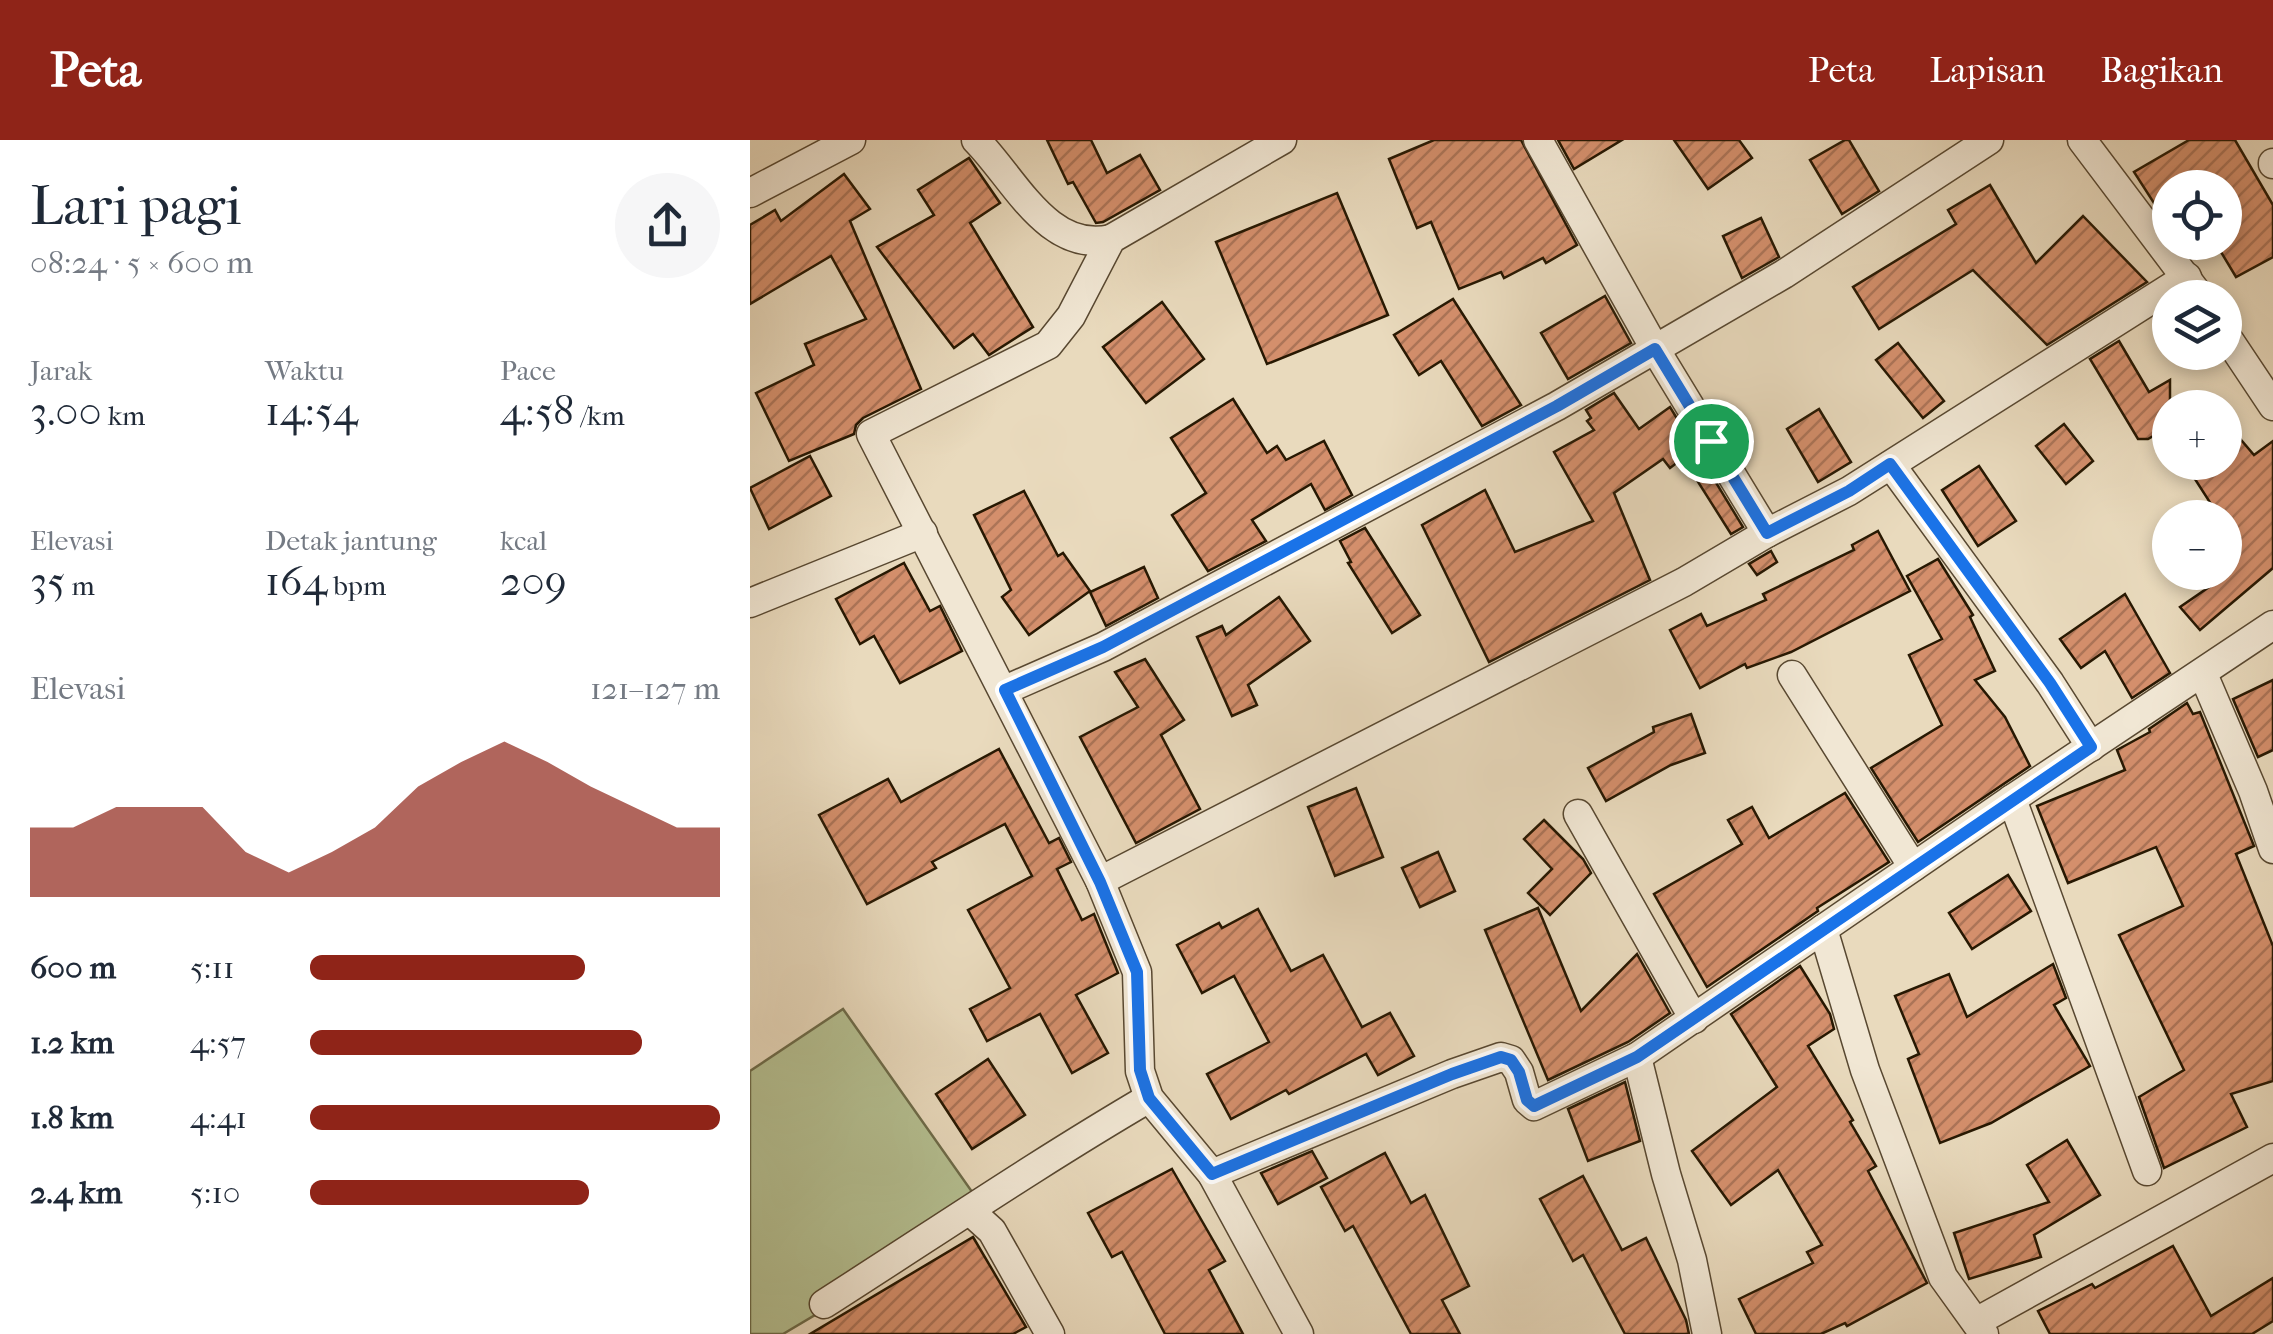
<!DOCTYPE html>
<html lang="id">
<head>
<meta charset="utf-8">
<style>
	:root { --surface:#fff; --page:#f6f6f7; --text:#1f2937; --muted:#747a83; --accent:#8f2418 }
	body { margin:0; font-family:"IM FELL French Canon",serif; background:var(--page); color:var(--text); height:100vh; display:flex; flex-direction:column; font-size:38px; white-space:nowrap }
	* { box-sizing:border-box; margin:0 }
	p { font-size:32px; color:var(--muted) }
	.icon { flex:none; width:55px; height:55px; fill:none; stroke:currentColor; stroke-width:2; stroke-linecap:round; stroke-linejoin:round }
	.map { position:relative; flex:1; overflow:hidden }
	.sheet { display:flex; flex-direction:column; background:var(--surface); width:750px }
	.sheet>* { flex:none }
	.controls { position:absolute; left:1402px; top:30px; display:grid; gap:20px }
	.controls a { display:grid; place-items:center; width:90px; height:90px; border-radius:50%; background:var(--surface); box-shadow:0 5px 15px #0003; font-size:50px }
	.pin { position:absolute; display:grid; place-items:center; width:85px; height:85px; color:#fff; margin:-42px; border:5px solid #fff; border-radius:50%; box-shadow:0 2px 10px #0007 }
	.round { display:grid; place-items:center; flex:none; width:105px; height:105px; border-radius:52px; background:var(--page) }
	.headline { display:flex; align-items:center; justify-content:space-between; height:170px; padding:0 30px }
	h1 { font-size:55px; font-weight:600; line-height:75px }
	.stats { display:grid; grid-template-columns:repeat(3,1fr); gap:15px; height:170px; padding:10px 30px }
	.stats div { display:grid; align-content:center }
	.stats b { font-size:42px; font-weight:600 }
	.stats small { font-size:28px; font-weight:400 }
	.stats p { font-size:28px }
	.chart { height:280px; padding:20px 30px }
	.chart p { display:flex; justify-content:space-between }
	.chart svg { width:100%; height:180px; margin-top:10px; fill:var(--accent); opacity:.7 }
	ul { padding:0 30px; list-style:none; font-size:32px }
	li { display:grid; grid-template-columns:160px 120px 1fr; align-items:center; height:75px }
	li i { height:25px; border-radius:12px; background:var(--accent) }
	header { display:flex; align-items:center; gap:60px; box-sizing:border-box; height:140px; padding:0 50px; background:var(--accent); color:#fff }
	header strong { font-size:48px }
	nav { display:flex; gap:55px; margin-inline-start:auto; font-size:35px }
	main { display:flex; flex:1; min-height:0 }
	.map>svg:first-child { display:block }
	.grass { fill:#b5c092; stroke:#6e6c4a; stroke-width:2.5 }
	.building { fill:url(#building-hatch); stroke:#271802; stroke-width:2.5 }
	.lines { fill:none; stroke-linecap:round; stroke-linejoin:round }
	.minor-casing { stroke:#584831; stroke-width:31 }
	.minor { stroke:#f1e7d4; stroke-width:28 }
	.route-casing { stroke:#fff; stroke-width:20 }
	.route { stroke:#1a73e8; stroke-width:12 }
</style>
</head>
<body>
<header>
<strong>Peta</strong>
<nav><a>Peta</a><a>Lapisan</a><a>Bagikan</a></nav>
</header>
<main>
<section class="sheet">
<div class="headline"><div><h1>Lari pagi</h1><p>08:24 · 5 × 600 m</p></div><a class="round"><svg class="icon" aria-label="share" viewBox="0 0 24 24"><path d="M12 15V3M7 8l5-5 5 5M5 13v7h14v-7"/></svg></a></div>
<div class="stats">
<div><p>Jarak</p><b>3.00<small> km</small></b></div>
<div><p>Waktu</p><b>14:54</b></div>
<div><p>Pace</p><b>4:58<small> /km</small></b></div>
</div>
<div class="stats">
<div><p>Elevasi</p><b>35<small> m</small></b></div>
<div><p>Detak jantung</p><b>164<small> bpm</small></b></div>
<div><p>kcal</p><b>209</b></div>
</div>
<div class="chart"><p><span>Elevasi</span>121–127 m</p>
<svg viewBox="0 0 160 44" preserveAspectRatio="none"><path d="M0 44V27L10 27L20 22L30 22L40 22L50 33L60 38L70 33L80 27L90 17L100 11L110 6L120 11L130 17L140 22L150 27L160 27V44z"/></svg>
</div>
<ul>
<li><b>600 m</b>5:11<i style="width:67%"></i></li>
<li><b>1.2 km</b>4:57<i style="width:81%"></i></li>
<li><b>1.8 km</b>4:41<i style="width:100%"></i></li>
<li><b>2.4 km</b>5:10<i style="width:68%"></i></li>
</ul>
</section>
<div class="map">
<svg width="1523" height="1194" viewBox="0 0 1523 1194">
	<defs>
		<pattern id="building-hatch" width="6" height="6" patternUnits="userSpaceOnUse" patternTransform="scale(2.5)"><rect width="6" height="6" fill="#d48f6c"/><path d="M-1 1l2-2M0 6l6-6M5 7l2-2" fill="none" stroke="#ac7457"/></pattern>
	</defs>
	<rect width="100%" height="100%" fill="#e9dabd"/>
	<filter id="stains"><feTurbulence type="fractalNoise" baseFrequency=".002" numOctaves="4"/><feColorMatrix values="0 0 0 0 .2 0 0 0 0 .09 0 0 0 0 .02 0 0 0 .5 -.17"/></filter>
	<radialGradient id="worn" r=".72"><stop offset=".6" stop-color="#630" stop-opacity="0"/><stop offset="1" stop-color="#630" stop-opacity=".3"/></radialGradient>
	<!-- grass -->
	<path class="grass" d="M93,869L237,1073L33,1194H0V931Z"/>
	<!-- building -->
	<g class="building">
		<path d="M297,0H341L357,33L390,15L410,50L353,82L346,83L323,42L318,44Z"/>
		<path d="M684,0H771L827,105L796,123L793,118L754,138L751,132L709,149L681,82L667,88L639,19Z"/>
		<path d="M808,0H872L824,29Z"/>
		<path d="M924,0H989L1002,18L958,49Z"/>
		<path d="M1095,0H1099L1129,51L1092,74L1060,20Z"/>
		<path d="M1439,0H1485L1523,65V117L1486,137L1465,102H1475V48H1420V88L1384,32Z"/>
		<path d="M219,18L250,63L220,83L283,187L239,215L223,194L204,208L127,107L184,75L168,50Z"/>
		<path d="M94,34L120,69L100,81L171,249L113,278L106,285L104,294L39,321L6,253L64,225L55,204L116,179L81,116L0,164V85L25,70L31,81Z"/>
		<path d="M1240,45L1286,123L1333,76L1397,142L1297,205L1223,130L1129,189L1103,147L1206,84L1198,70Z"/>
		<path d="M587,53L638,175L517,224L466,102Z"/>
		<path d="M1011,78L1029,117L992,138L973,96Z"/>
		<path d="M855,156L881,203L818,239L791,193Z"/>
		<path d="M703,159L771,265L732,286L691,221L669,235L644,195Z"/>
		<path d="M412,162L454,219L396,263L353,207Z"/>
		<path d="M1369,201L1399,252L1420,240V286L1398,299H1388L1340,219Z"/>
		<path d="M1148,203L1194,261L1173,278L1126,220Z"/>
		<path d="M864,253L889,289L920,267L993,387L981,394L933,318L920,328L913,319L864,353L900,440L739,522L672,385L735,350L765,412L843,381L804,312L844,290L837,281L841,278L836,270Z"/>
		<path d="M483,259L517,313L527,306L536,320L574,301L602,355L575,370L561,344L502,380L516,401L458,431L422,375L456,353L421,298Z"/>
		<path d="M1069,269L1101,322L1068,342L1037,289Z"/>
		<path d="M1475,281L1504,315L1523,301V428L1450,490L1430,467L1475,436V378H1470L1434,322H1475Z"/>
		<path d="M1314,284L1343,321L1316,344L1286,306Z"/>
		<path d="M60,316L81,356L19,389L0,348Z"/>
		<path d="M1229,326L1266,381L1228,406L1192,350Z"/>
		<path d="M274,351L308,416L313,413L340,451L279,495L252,457L261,450L224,375Z"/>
		<path d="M615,388L670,475L642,493L598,423L601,422L590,401Z"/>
		<path d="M1128,391L1160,451L1041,512L997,528L995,524L950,548L920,490L951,474L957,486L1016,460L1013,454L1104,410L1102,405Z"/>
		<path d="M1021,411L1027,422L1007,435L999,424Z"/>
		<path d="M1188,419L1223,475L1220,477L1245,531L1225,540L1255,577L1280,626L1168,702L1121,628L1192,585L1159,515L1192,499L1157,436Z"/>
		<path d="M154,423L180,471L190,466L212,511L150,543L124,496L110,504L86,459Z"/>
		<path d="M394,427L408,458L356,486L340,452Z"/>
		<path d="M1375,454L1420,533L1382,558L1355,511L1331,528L1310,499Z"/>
		<path d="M529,457L560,501L498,545L507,565L482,576L447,497L472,486L476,495Z"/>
		<path d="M395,519L434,580L411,595L450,669L386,703L330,597L388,567L365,532Z"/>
		<path d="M1523,540V610L1508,617L1483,559Z"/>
		<path d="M1437,563L1443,574L1450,572L1504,706L1486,714L1523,806V941L1481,954L1497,987L1414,1028L1389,957L1434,930L1369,795L1433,766L1406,707L1318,743L1287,666L1375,630L1367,610L1400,592L1399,589Z"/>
		<path d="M941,574L955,613L921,625L856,661L838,628L904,592L903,587Z"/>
		<path d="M249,609L299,703L309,698L321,722L307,729L332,780L344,774L368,833L326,855L358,913L322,933L290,874L237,901L220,869L260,848L218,770L282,736L255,684L182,722L186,728L117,764L69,675L138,639L151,662Z"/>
		<path d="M606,648L633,717L585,736L558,667Z"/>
		<path d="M1095,653L1139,722L1067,768L1068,771L957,847L904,754L992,704L978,680L1002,667L1019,698Z"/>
		<path d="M794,680L833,719L841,733L800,775L778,753L802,729L774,699Z"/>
		<path d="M688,712L705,751L670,767L652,728Z"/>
		<path d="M1258,735L1281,771L1222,809L1199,773Z"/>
		<path d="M788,768L831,871L887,814L920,873L878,902L798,940L735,790Z"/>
		<path d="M508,769L541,831L573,815L612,887L640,873L664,916L628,935L616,914L539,954L536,950L481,979L457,934L519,902L484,836L452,853L427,805L469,783L472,788Z"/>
		<path d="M1303,824L1316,858L1304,865L1340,926L1241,983L1190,1003L1158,919L1169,914L1145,856L1199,834L1217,877Z"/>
		<path d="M1050,826L1080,874L1084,889L1058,906L1103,980L1100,982L1126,1026L1118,1031L1177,1143L1097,1186L1095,1183L1071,1194H1006L989,1159L1063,1123L1057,1112L1072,1105L1028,1030L981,1065L942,1011L1027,947L981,874Z"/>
		<path d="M238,919L275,975L222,1009L186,954Z"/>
		<path d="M875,942L890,1001L838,1021L818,969Z"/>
		<path d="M1317,1000L1350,1055L1284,1095L1291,1117L1219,1139L1204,1093L1299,1062L1277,1025Z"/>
		<path d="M562,1011L577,1038L528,1064L511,1033Z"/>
		<path d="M635,1013L661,1063L675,1055L719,1146L692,1160L710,1194H661L603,1086L595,1091L571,1047Z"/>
		<path d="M422,1029L475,1121L459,1130L493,1194H415L372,1112L362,1117L338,1073Z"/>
		<path d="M833,1036L872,1110L896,1098L936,1180L939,1194H875L833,1115L823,1121L790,1059Z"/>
		<path d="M223,1097L276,1187L263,1194H60Z"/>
		<path d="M1423,1106L1461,1176L1523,1138V1181L1502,1194H1300L1288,1171L1342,1144L1345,1148Z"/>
	</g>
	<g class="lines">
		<defs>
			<g id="minor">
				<path d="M226,0C264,38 298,114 361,99"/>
				<path d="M532,0L361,99L321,176L298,205L121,294L350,741L387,832L390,931L399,958L462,1034L549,1194"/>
				<path d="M788,0L905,209L1017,393"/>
				<path d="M1332,0L1451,158"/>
				<path d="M1523,23V24"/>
				<path d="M0,53L101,0"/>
				<path d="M1475,194L1523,266"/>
				<path d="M1141,325L1300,543L1341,607"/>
				<path d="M0,463L173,393"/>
				<path d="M1453,534L1503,651L1523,709"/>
				<path d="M1042,535L1163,727"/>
				<path d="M255,550L353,507L807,266L1034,134L1239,0"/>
				<path d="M1262,659L1397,1031"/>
				<path d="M828,674L944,879"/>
				<path d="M350,741L934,442L1017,393L1099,351L1437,137"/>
				<path d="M1073,789L1115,930L1193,1137L1234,1194"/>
				<path d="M887,917L916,1034L942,1120L957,1194"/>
				<path d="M462,1034L702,934L751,917L761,920L769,932L777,960L784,966L887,917L1262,659L1523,485"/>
				<path d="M220,1071L242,1091L300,1194"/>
				<path d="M74,1164C182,1095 288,1023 399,958"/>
				<path d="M1226,1182L1523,1018"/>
			</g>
		</defs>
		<!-- minor casing -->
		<use href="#minor" class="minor-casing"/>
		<!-- minor -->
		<use href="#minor" class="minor"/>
	</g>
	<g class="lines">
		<defs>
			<path id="route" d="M905,209L1017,393L1099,351L1140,324L1300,543L1341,607L887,917L784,966L777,960L769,932L761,920L751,917L702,934L462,1034L399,958L390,930L387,832L350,742L255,550L353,507L807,266Z"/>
		</defs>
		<!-- route casing -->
		<use href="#route" class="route-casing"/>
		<!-- route -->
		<use href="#route" class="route"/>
	</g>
	<rect width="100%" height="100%" filter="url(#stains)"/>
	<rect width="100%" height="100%" fill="url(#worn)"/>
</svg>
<div class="controls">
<a><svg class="icon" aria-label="locate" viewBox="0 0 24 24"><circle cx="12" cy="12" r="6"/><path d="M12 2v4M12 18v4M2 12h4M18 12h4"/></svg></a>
<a><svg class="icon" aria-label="layers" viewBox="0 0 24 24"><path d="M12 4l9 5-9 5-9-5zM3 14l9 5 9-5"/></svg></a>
<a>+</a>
<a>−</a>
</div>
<div class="pin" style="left:961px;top:301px;background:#1e9e55"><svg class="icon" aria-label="arrive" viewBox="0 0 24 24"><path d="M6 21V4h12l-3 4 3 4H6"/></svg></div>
</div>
</main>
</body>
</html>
